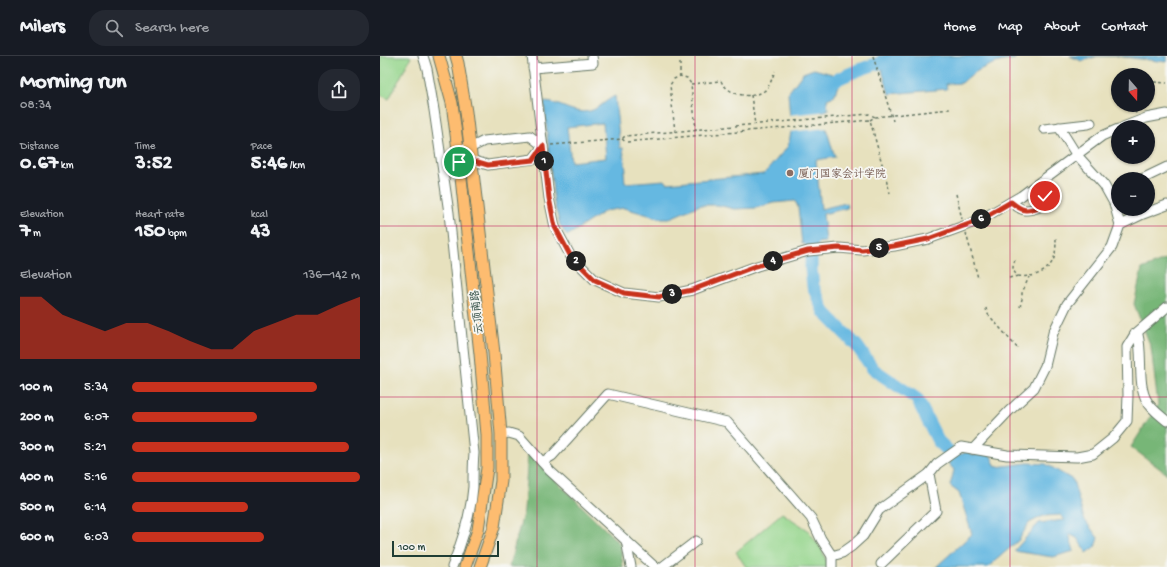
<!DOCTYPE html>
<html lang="en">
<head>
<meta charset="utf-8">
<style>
	:root { --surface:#171b24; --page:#242831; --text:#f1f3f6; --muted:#9ea1a6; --line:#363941; --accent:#c8321e }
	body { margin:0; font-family:"Gochi Hand","LXGW WenKai TC",sans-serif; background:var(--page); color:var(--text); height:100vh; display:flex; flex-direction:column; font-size:15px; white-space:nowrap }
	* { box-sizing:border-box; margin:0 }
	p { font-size:13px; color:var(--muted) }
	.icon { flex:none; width:22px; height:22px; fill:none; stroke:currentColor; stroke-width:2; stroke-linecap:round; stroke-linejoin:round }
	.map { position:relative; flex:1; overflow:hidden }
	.drawer { display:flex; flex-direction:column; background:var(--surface); width:380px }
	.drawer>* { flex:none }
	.needle { width:26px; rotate:160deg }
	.fabs { position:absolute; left:731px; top:12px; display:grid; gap:8px }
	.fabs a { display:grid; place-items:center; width:44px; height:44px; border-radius:50%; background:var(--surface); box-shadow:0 1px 3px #0004; font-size:20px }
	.scale { position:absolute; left:12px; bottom:10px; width:107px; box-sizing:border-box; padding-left:4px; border:2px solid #1f3d34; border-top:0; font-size:11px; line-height:14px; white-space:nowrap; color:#1f3d34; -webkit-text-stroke:3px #f6f6f2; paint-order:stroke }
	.pin { position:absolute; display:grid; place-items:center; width:34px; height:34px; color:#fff; margin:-17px; border:2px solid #fff; border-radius:50%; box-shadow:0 1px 4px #0007 }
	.km { position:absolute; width:20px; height:20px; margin:-10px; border-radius:50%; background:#222; color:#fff; font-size:11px; line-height:20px; text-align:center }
	.round { display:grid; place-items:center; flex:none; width:42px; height:42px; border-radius:16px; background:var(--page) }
	.overview { display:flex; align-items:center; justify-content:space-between; height:68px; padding:0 20px }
	h1 { font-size:22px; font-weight:700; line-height:30px }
	.figures { display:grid; grid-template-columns:repeat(3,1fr); gap:6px; height:68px; padding:4px 20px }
	.figures div { display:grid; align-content:center }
	.figures b { font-size:20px; font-weight:700 }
	.figures small { font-size:11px; font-weight:400 }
	.figures p { font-size:11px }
	.chart { height:112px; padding:8px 20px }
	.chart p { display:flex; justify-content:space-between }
	.chart svg { width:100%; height:72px; margin-top:4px; fill:var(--accent); opacity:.7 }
	ul { padding:0 20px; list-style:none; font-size:13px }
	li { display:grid; grid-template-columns:64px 48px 1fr; align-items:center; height:30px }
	li i { height:10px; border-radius:5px; background:var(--accent) }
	header { display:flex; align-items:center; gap:24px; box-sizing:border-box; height:56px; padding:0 20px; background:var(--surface); border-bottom:1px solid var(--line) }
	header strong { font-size:19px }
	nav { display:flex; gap:22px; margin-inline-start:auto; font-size:14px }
	.search { width:280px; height:36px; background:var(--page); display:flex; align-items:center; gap:10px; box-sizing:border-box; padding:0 14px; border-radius:16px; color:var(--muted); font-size:15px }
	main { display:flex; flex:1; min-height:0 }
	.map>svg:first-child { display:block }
	.green { fill:#94d58b; stroke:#5a8960 }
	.forest { fill:#77b677; stroke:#4b7a56 }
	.water { fill:#65b8e1; stroke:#427a8a; fill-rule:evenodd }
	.pier { fill:#e7e1be }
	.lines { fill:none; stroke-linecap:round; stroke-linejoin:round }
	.river { stroke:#65b8e1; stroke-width:13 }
	.minor-casing { stroke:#657664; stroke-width:11 }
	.major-casing { stroke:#657664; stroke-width:13 }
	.path { stroke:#657664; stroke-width:1.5; stroke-dasharray:3 3; stroke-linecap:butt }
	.minor { stroke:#fff; stroke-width:9 }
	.major { stroke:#fdbc70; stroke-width:11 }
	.route-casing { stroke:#fff; stroke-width:8 }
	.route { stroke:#c8321e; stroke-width:5 }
	.grid { fill:none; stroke:#c2185b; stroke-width:1; stroke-opacity:0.55 }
	.education-dot { fill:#8d6e63; stroke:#f6f6f2; stroke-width:1.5 }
	.labels { text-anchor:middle; stroke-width:3.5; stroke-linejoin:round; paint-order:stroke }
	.education-label { font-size:11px; fill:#785e54; stroke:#f6f6f2; text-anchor:start }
	.street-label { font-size:11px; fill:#1f3d34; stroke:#f6f6f2 }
</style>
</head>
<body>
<header>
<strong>Milers</strong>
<div class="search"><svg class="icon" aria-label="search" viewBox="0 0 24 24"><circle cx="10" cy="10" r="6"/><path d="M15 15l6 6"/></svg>Search here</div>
<nav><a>Home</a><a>Map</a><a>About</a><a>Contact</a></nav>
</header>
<main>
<section class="drawer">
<div class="overview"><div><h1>Morning run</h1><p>08:34</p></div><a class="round"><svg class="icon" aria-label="share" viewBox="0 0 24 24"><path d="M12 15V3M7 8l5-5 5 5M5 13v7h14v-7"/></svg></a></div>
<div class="figures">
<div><p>Distance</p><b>0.67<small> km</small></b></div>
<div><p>Time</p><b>3:52</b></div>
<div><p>Pace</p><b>5:46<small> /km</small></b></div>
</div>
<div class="figures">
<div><p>Elevation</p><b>7<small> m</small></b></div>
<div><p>Heart rate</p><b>150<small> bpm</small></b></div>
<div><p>kcal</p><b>43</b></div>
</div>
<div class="chart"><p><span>Elevation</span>136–142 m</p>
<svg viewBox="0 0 160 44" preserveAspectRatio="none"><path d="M0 44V6L10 6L20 17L30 22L40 27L50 22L60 22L70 27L80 33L90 38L100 38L110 27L120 22L130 17L140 17L150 11L160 6V44z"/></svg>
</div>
<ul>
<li><b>100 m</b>5:34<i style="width:81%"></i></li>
<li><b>200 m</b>6:07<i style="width:55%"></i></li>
<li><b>300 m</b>5:21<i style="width:95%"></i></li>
<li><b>400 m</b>5:16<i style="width:100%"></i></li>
<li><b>500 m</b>6:14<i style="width:51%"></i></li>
<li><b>600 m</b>6:03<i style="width:58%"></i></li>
</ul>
</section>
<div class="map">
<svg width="787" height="511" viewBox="0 0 787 511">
	<rect width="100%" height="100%" fill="#f6f6f2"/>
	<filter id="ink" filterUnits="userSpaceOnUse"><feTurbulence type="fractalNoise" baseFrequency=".025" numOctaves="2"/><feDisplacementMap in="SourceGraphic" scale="8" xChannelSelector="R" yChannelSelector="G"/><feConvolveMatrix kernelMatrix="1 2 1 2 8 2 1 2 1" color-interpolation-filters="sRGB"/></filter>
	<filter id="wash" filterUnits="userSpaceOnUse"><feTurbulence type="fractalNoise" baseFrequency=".012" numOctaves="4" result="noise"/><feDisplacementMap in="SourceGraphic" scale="16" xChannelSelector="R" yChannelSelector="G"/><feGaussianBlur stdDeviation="0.9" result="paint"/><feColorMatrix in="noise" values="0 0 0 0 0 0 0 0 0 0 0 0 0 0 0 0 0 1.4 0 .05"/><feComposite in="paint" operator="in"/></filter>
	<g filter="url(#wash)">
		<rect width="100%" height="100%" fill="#e7e1be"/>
		<!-- green -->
		<g class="green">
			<path d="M0,0H29L31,1L9,43L0,39Z"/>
			<path d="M402,457L428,474L442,494L448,511H366L356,496Z"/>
		</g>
		<!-- forest -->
		<g class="forest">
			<path d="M787,203V418L751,391L778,349L771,291L754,248L762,213Z"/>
			<path d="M148,397L240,488L243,511H129L144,454Z"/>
		</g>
		<!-- water -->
		<g class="water">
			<path d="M498,0H634L635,3C616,5 595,13 582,27L566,28L567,33L509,38Z"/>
			<path d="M690,0H787V6L736,0H718L702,5Z"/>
			<path d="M434,13L452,18L459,27L454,40L447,43L448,54L441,56L455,101L436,104L441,153L466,147L467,152L443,158L446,186L422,188L418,151L415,145L393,147L376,152L354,153L338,149H320L290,162H279L244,152L225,155L187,180L180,169L174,147L164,46C181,46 192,59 210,55C220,52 226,44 235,40L240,92H243L246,115H244L245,127L285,124L287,127L384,118L408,90L411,76L408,37L423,17ZM223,67L226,102L191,106L187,71Z"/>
			<path d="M587,395L593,399L610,398L616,411L648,407L666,408L693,424L704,463L718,482L715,491L707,497L697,482L689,478L694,495L673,501L634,495L659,467L685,464L681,459L663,460L649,467L639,484L608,511H556L592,478L579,437L570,430L574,414L568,407Z"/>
		</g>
		<!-- pier -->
		<path class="pier" d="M450,55L444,57L448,72L409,76L408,59Z"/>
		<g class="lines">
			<!-- river -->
			<g class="river">
				<path d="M441,32C467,17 498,6 527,0"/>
				<path d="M432,169L431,213L433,230L444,256L477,290L493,313L537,343L558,385L576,402"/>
			</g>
		</g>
	</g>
	<g filter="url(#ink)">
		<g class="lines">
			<defs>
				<g id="minor">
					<path d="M43,0L47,13L54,54L69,157L94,397C93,408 93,419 93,431C91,458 82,486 72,511"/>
					<path d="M152,0L169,142L175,171L190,199L215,224L244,237L279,241L312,234L377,210L428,195L459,192L482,194L514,190L548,183L573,174L600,164L641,140L722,80L738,73"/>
					<path d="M153,12L213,7L212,0"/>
					<path d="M679,71L696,98L724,129L734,147L740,169"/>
					<path d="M743,71L766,62L787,58"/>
					<path d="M664,73L708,68L711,67"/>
					<path d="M78,94L90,92L104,85L150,80L163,90L153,103L108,109L91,104L79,106"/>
					<path d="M762,123L787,111"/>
					<path d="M631,146C642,155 646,156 659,151C665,140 666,137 661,125"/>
					<path d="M755,278L787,251"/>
					<path d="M121,378L129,377L139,380L170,415L275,511"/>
					<path d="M593,393L629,355L654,332L665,310L673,277L687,248L732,191L740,169L763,158L787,149"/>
					<path d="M162,406L172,400L228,338L347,366L431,462L441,483L452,500L462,497L472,490L483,480L499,454L549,418L557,408L581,391L627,399L697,401L713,398L733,382L747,365L748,339L747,291L755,278L758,279C763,298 757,329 767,345C771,353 780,359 787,365"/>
					<path d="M246,484L251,511"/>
					<path d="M501,508L556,455L549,418"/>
					<path d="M282,511L316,485"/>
					<path d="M452,511V500"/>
				</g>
				<g id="major">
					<path d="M59,0L72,47L78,94L100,298L107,379V412L98,474L85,511"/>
					<path d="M76,0L78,7L86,56L114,297L121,378V425L114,471L100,511"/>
				</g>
			</defs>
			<!-- minor casing -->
			<use href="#minor" class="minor-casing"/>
			<!-- major casing -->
			<use href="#major" class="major-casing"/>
			<!-- path -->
			<g class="path">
				<path d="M493,0L513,65"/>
				<path d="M300,7V20"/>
				<path d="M768,27L775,26L787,27"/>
				<path d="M311,28L341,25C348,39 371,44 384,35C390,31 392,22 395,15"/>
				<path d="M371,39L375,69"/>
				<path d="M753,49L756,58"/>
				<path d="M490,64L495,61L570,53"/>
				<path d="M295,76L290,29L294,23L300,20L307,22L311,28L316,74"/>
				<path d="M242,83L246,86L490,64L510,137"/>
				<path d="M171,89L242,83L245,80L489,58L495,61"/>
				<path d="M576,138L582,163"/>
				<path d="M586,177L598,222"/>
				<path d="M635,204C632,211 632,215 638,220C653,222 668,217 674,202C676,195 676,187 676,180"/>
				<path d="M629,222L638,220"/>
				<path d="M640,251L642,243V237L649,221"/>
				<path d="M606,252L607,257L639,294"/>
			</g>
			<!-- minor -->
			<use href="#minor" class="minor"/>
			<!-- major -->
			<use href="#major" class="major"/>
		</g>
	</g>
	<g class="lines" filter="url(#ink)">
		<defs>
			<path id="route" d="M79,106L91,104L108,109L153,104L163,90L169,142L175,171L190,199L215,224L244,237L279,241L312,234L376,210L428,195L459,192L482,194L514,190L548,183L600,164L631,146C642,155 646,156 659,151L665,140"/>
		</defs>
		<!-- route casing -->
		<use href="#route" class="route-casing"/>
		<!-- route -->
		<use href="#route" class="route"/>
	</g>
	<!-- grid -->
	<path class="grid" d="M157,0V511M315,0V511M472,0V511M630,0V511M0,170H787M0,341H787"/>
	<!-- markers -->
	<circle class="education-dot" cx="410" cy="117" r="4"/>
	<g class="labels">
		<!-- education labels -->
		<g class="education-label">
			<text x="418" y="121">厦门国家会计学院</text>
		</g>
		<!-- street labels -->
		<g class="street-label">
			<text transform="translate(96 256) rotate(-96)" y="4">云顶南路</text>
		</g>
	</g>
</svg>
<div class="fabs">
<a><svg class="needle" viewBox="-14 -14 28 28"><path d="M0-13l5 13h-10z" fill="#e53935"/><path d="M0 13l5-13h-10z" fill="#9ea1a6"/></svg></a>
<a>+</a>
<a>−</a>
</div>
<div class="scale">100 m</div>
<div class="pin" style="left:79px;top:106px;background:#1e9e55"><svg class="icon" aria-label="arrive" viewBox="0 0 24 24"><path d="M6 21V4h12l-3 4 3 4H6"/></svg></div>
<div class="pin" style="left:665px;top:140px;background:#d93025"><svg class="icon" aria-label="check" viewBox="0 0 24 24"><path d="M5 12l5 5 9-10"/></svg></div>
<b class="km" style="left:164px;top:105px">1</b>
<b class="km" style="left:196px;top:205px">2</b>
<b class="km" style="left:292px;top:238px">3</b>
<b class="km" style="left:393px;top:205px">4</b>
<b class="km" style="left:499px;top:192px">5</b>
<b class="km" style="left:601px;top:163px">6</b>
</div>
</main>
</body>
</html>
